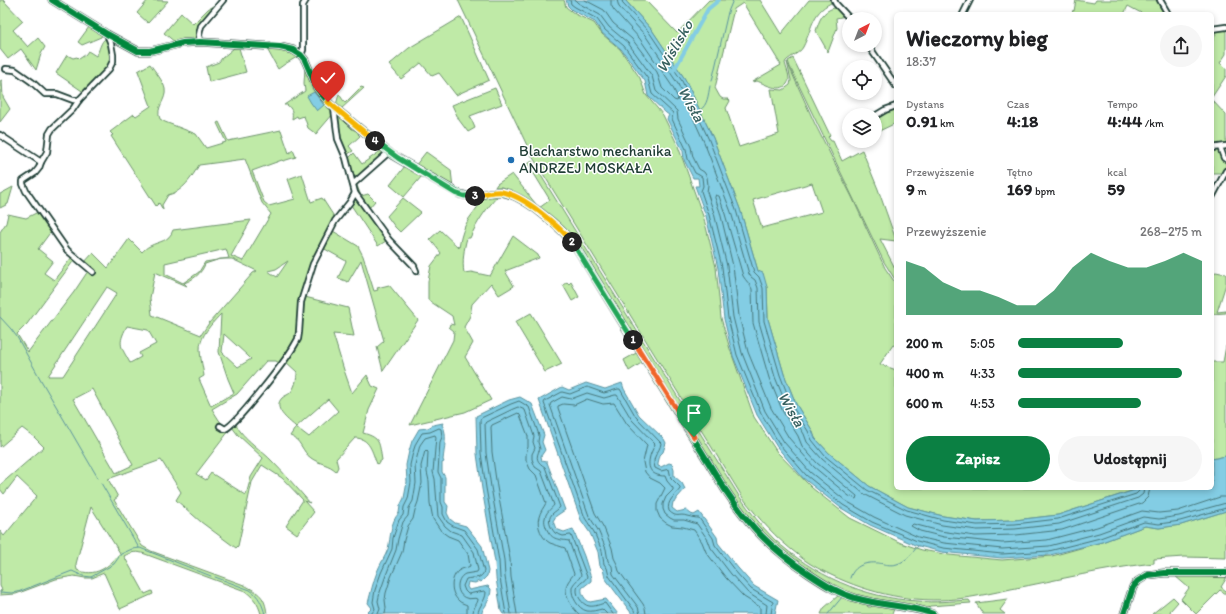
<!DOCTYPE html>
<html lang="pl">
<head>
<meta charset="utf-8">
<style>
	:root { --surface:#fff; --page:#f6f6f6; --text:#202124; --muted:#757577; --accent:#0b8043 }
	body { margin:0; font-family:Itim,sans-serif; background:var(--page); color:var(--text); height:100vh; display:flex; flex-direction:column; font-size:15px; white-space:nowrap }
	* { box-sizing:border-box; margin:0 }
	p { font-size:13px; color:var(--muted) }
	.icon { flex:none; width:22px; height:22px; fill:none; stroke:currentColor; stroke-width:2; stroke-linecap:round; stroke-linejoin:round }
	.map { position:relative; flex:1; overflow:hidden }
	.sheet { position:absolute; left:894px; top:12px; width:320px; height:478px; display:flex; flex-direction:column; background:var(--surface); border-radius:6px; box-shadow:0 2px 6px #0003 }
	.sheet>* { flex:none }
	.needle { width:26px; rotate:42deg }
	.controls { position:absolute; left:842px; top:12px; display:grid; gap:8px }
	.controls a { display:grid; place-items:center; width:40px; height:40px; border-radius:50%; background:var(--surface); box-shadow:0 2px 6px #0003; font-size:20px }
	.pin { position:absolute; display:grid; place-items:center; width:34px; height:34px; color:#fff; margin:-41px -17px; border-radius:50% 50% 50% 0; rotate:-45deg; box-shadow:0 0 4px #0007 }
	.pin .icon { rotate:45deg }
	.km { position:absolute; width:20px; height:20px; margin:-10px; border-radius:50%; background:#222; color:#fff; font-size:11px; line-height:20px; text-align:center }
	.round { display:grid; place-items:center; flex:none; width:42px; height:42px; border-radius:21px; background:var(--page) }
	.summary { display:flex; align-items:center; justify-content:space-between; height:68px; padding:0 12px }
	h1 { font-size:22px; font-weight:700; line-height:30px }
	.figures { display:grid; grid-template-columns:repeat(3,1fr); gap:6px; height:68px; padding:4px 12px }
	.figures div { display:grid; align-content:center }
	.figures b { font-size:17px; font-weight:700 }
	.figures small { font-size:11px; font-weight:400 }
	.figures p { font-size:11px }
	.chart { height:112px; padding:8px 12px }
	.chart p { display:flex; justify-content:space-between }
	.chart svg { width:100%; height:72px; margin-top:4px; fill:var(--accent); opacity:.7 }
	.cta { display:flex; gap:8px; margin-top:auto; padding:8px 12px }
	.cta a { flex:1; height:46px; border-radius:24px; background:var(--accent); color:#fff; font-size:16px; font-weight:700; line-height:46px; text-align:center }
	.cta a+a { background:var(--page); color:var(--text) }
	ul { padding:0 12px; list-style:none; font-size:13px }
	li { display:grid; grid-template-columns:64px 48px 1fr; align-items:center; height:30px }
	li i { height:10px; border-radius:5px; background:var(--accent) }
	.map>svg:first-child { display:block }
	.green { fill:#bfeaa7; stroke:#6f946e; fill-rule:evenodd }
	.water { fill:#83cde4; stroke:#5b939e }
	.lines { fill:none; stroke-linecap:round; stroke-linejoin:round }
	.shore { stroke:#47777a; stroke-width:1 }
	.stream { stroke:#5b939e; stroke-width:1 }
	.canal { stroke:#83cde4; stroke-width:4 }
	.minor-casing { stroke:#1f3d34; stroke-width:8 }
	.tertiary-casing { stroke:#1f3d34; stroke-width:9 }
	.minor { stroke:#fff; stroke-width:4.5 }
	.tertiary { stroke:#fff; stroke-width:6 }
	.cycleway-casing { stroke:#fff; stroke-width:8 }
	.cycleway { stroke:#00873e; stroke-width:6 }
	.split-1-casing { stroke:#fff; stroke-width:8 }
	.split-2-casing { stroke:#fff; stroke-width:8 }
	.split-3-casing { stroke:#fff; stroke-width:8 }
	.split-4-casing { stroke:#fff; stroke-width:8 }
	.split-5-casing { stroke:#fff; stroke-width:8 }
	.split-1 { stroke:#f0652b; stroke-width:5 }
	.split-2 { stroke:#22a559; stroke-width:5 }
	.split-3 { stroke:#f5b400; stroke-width:5 }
	.split-4 { stroke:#22a559; stroke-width:5 }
	.split-5 { stroke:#f5b400; stroke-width:5 }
	.poi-dot { fill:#1f6fb2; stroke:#fff; stroke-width:1.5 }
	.labels { text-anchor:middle; stroke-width:3; stroke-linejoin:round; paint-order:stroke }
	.poi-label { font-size:15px; fill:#1f3d34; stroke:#fff; text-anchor:start }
	.water-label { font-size:16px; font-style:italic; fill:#386160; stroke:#fff }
</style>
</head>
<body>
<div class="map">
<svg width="1226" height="614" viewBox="0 0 1226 614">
	<rect width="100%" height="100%" fill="#fff"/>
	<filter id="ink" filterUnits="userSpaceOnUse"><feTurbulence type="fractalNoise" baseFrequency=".025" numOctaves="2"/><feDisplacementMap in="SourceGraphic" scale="8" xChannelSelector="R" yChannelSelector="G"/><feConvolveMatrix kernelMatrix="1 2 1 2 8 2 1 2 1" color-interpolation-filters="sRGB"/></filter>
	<g filter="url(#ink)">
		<!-- green -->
		<g class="green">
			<path d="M0,0H3L23,21L13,30L28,47L38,38L45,47L41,54L36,70L21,49L8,59L0,49Z"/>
			<path d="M148,0L168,1L148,23L137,13Z"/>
			<path d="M458,0H564L566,7L575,14L594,23L602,34L620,49L640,78L646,95L663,115L678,146L704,219L716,267L721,318L730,349L754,417L777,452L812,488L850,518L901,543L922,550L949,555L1002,560L1052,556L1102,542L1145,526L1159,528L1181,525L1226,511V558L1184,557L1154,559V563C1106,568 1058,580 1011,589C993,593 975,597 957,599C912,603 871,594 831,575C819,569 807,563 797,554C776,538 759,519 743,498L542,172L532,156Z"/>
			<path d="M625,0H645L677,33L709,0H760L781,34L809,0H831V3C811,13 812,30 803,47C800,53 791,56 786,61L785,63C786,68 789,74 789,79C789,81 788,82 787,84C780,93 765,84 757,81L752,82L781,65L743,3L734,9L715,88L720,97L723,99H728L730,101L726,108L739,147L779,134L771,89L783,90L790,85L791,80L787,62L815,124L852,197L885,268L896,284V346L893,345L880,364L896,370V488H1141L1058,515L1015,520L977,521L943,516L908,507L869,486L829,453L815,438L812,430L796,404L784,374L768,319L767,287L758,271L740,209L713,138L685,79L652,30ZM812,183L822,212L762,228L753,200Z"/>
			<path d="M1076,0L1094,3L1096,0H1157L1163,12L1162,14H1143L1128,6L1124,14H1072L1073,10L1074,11Z"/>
			<path d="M219,2L198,28L197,39L176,43L164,33L181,13L193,24L208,9Z"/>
			<path d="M834,8L840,10L846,16L836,18L837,28L828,52L816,31C819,21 822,11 834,8Z"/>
			<path d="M461,17L489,80L456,95L439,73L432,76L421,63L401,79L389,65L409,48Z"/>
			<path d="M89,27L102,35L101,37L82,45L78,42Z"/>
			<path d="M1226,27V54L1220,63L1226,68V76L1212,97V42L1216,34L1212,33V29Z"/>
			<path d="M106,38C110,48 113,55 110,65L85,93L56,73L67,55L73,58L77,57L79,59L85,55L88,51L96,56C100,50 100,42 106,38Z"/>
			<path d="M234,48H239L246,72L209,82L206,67L219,62L222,58Z"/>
			<path d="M267,49C277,50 289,50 297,57L285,64L278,69Z"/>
			<path d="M793,58L830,135L828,137L831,141H833L842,161L862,150L878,189L896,240V241L880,239L896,270V281L884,262L790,67L788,61Z"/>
			<path d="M150,64C154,70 164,82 165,89C167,100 155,107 160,119L165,122L196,134L206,148L226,142L217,123L219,122L228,141L281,130L289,153L293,150L296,157L283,161L282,160L252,171L264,202L269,206L295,199L288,179L302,174L311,202L322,198L335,218L318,250L303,288L299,306L297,335L295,341L279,363L276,361H266L237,394L212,409L219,420L225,427L236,423C238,434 261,450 270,459C284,473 297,488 310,503L304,501L314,512L297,534L286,526L303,500L282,478L262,465L252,482L238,546L236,548L201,522L176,500L181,492L161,460L108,479L118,497L114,500L142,546L151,551L244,585C259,593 265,596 267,614H261C258,603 254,598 245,591L145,554C137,551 131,552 124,556L145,594L152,591L153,594L120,609L104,573L92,578H85L74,576L56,579L16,594L0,595V591L2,590L0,586V531L4,536L37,496L17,477L4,494L0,489V485L44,447L34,437L22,428L0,447V232L6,223L8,214L26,218L38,212L52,230L38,249L53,261L44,273L54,280L72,257L75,259L27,324L17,334L28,352L74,292L90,268L84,263L93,253L108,268L129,239L142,252C144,250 147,247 150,246C159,241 169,242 173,230L251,220L231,256L243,261L271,214L262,203L245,159L199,165C192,177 183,192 168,195L162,205L163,210L159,203L156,206L111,136L113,135L110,132L134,114L136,116L151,106L138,71ZM226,249L229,258L205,262L199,272L183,283L165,274V263ZM220,259H232L257,271L253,273L209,323L201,335L152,315L150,298L155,272L187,286L184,283C193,280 202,273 205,264ZM288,261L277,277L268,271L276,269ZM107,287L117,293L63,376H48ZM221,314L219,352L228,379L234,393L211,406L199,379L204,376C203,367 198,350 201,342C204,332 214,321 221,314ZM127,326L148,330L156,344L139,353L141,357L130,363C121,346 117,345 127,326ZM224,334L248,356L251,359L238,367L222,352ZM92,389L133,465L116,473L73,399ZM232,427L238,435L263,458L251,477L246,495L211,473L206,480L196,474ZM91,507L120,553C109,567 95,578 77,570L76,564Z"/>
			<path d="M305,68L319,98L332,111L333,114L316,134L308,128L304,116L298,118L297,116L292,119C293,112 292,109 287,105H284L305,91L304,83Z"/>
			<path d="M2,80L3,97L10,109L0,122V81Z"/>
			<path d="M361,87L364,88L341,109L336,105L339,94L345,103Z"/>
			<path d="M495,88L502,104L470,116L475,128L468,132L459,120L452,105Z"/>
			<path d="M1212,100L1226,115V143L1212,146Z"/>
			<path d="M896,108V123L875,133V118Z"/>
			<path d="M339,116L352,129L359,132L358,134L360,136L349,146L353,151L348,154H347C341,142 337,131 337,118Z"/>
			<path d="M382,150L385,153L355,179L350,166L349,158L354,153L362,164Z"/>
			<path d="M1218,150L1222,159L1226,161V168L1223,173H1212V151Z"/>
			<path d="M426,152L451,170L453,188L415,166Z"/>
			<path d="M532,161L739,496C750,511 761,526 774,539C813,575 864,598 917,601C935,603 952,601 969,600L971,603L930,606L928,608C905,604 882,602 859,596C830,588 783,557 762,535C748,520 737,503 726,486L575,241L565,228L539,209L511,190L501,187H495L497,184L512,174L539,208L550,200L528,164Z"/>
			<path d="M405,166L422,176L404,197L390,185Z"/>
			<path d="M356,183L361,196L368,194L375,201L369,208C363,200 355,193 356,183Z"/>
			<path d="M13,187L8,204L0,208V194Z"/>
			<path d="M491,196L492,197H497C486,209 477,222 470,238H467C464,248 462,262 464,273L471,272L490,276L513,236L538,255L539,258L505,271L514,286L499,295L491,283L472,304L470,316L464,327L473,343L465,357L491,400L465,412L410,425L453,340L454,331L449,327L450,324L454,325L452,316L428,300V281L431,266L441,253L430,239L440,230L459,248C460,241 462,233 465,226C469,216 478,209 482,199Z"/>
			<path d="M356,197L397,250L396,251L386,241L378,246L351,205L354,198Z"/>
			<path d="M403,198L421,212L400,232L395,227L387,216Z"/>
			<path d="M333,231L358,246L363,256L374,291L378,290L377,288L389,285L418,320L383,371L377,347L384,341L361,260L348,282L338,278L346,261L323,248Z"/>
			<path d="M1216,272L1226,274V284L1217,312L1226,311V313L1212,314V273Z"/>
			<path d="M567,282L569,284L571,282L579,297L572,301L563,285Z"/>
			<path d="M305,297L348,308L354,336L333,334L344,370L352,393L367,375L372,386L379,389L369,410L363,433C381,438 379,443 382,460L377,464C372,452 370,438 355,438L336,459L338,467L336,471C329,464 319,464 311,458C302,452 301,439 290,436L296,427L295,426C288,420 272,408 282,398C284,396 288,395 290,393C295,388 297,379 297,372L285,361L301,334L303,299ZM328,399L338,411L309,437L296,427Z"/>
			<path d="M531,313L562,364L545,372L515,322Z"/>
			<path d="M1226,346V456L1212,459V362H1223Z"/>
			<path d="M638,352L643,362L629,371L624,360Z"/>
			<path d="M1175,576L1226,577V579L1221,587L1226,591V594L1220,590L1196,614L1181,599L1189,588Z"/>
			<path d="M839,595L842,597L866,603L868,607H871L873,605L894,609L892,614H821L824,608Z"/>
			<path d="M1173,597L1178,602L1170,611L1171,614H1152Z"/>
			<path d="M1008,599L1000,610L1005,614H983L976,603Z"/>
		</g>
		<!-- water -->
		<g class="water">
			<path d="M566,0H625L652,30L685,79L713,138L740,209L758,271L763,273L767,287L768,319L784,374L796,404L812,430L815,438L829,453L869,486L908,507L943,516L977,521L1015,520L1058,515L1141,488H1212V459L1226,456V511L1181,525L1159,528L1145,526L1102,542L1050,555L1002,558L942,552L915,545L870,525L841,508L803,478L777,447L757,415L733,356L724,319L718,268L706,216L695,186H699L698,178H693L684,160L683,151L667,119L669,115L666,113L648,96L645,81L621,49L602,33L595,22L572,10L568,6Z"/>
			<path d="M314,92L324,105L317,111L311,103L307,96Z"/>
			<path d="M586,383L605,389L622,383L624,389L639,415L664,439L666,443L663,452L660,455L658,463V466L661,467L669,463L672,464L674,470V476L682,483L685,489L677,498V500L673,502L672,508L677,512L686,510L691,514L694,515L699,512L717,537L718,543L738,568L754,586L778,600L775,614H632L605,578L603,569L600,566L598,552L590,533L581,520L539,400L562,387L569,390Z"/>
			<path d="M520,397L532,404L544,435L542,442L545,450L541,456L542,461L547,462L548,465L565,510L556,516L553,521L556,529L564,532L573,529L584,556L591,578V581L582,588C581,594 585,600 590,602L606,599L618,614H503L501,611L496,578L495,562L482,489L477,454L476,416L509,400Z"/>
			<path d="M443,423L442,425C448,432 444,450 443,460L444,462L442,463V472L445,477V502L448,506L447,513L450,519L455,523L466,526L482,546L488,571L487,576L481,582L479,581L475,583L468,582L467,587L469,590L488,586L491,589C491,594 489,600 486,605C484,609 482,609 482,614H366L372,608L368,603C371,592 373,582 377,572C380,564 385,557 388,549C391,537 390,522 399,513L400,506L404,498L407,482L406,465L409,451L412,441L419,429L428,428L433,425Z"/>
		</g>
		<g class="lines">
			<!-- shore -->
			<g class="shore">
				<path d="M570,0L571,4L575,7L597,19L605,30L624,46L648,79L652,94L673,113L672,119L686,149L688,159L695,173L699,175L702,177L703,186L701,191L709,215L722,267L728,318L737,355L761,413L780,445L806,475L843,505L872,522L917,541L943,548L1002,554L1049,551L1100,538L1144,522L1159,524L1180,521L1226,508"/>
				<path d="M575,0L578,3L600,15L609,27L628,43L652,76L656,91L677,111L678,119L691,147L693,157L699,169L704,172L707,177L708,185L707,192L714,213L727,266L733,317L742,353L765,411L784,442L810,472L846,501L874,517L918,537L944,543L1002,549L1049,546L1099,533L1143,517L1159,519L1179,516L1226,503"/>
				<path d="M585,0L604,10L613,23L632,39L657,72L662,88L674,100L677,101L678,98L672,86L640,39L614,10L611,5V0"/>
				<path d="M617,0L619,7L645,35L678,84L704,142L731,212L749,274L751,277L755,280L758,288L759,322L775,377L788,409L804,434L807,442L822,459L864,494L905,515L942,525L977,530L1015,529L1059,524L1138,498L1143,494L1144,488"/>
				<path d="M622,0L623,4L649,32L682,81L709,140L736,210L754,272L759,277L763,288L764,321L780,375L792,406L808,431L812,440L825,456L867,490L907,510L943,520L977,525L1015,524L1058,519L1136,494L1139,491V488"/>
				<path d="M716,195L719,196L725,214L743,276C746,281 750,284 752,289L753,323L769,378L783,412L798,436L802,446L817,463L857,496L856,499L849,496L814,467L789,438L771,408L748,352L739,316L733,266L720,212L715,198Z"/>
				<path d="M1150,488L1148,497L1142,503L1062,530L1016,535L975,536L940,531L913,524L911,526L920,531L944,537L1002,543L1047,540L1097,527L1142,511L1159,513L1178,511L1220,497H1226"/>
				<path d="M371,614L375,609L373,602L375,590L381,573L392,549L393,538L399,520L403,515L404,507L408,499L411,482L410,465L413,452L416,443L422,433L430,432L439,428L441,429L442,437L440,442L438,472L441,478V502L443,507V514L447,522L453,526L464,530L478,549L484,571C482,580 473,577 466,579L463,586L465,591L468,594L484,591L486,592C486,601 478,606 478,614"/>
				<path d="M378,614L380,609L378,601L380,592L386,575L396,550L398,539L403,522L408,516L409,508L413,501L416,483L415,465L420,445L425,438L435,435L436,437L433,472L435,479L438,516L445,526L451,531L462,535L474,552L478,570L477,572C473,573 469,573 465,574C455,579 456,595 466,598C470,600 474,597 478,599C478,604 473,606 473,614"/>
				<path d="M385,614L386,608L385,600L386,593L391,577L402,552L404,540L408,526L413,519L415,510L418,502L422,483L421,466L425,451L426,450L428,452L427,472L429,481L430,503L433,519L441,531L448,536L458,540L468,554L470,566C467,568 462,568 458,571C450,579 450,593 459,601C461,603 465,604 467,605V614"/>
				<path d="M506,614L500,578L499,561L486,488L481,453L480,420L481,418L511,404L519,401L529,407L539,435L538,442L540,449C535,458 537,462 545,467L560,507C558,510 555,511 552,514C547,520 550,527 555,533L563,536L570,535H571L587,577C585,581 581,582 578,586C574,593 582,605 589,606C595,607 600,604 605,603L613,614"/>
				<path d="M511,614L505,577L504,560L491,487L486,453L485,423L486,422L513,409L518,407L525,410L534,436L533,442L535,448L532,454V459L535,467L541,471L554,505C551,509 546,512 545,518C544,521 545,524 546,527C551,540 557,539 569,541L581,575C579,580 573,582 572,588C571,596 578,609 587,611C592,612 597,610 602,609L607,614"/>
				<path d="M517,614L511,577L510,559L497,487L492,452L491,427L492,425L518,413L520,415L528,436V447L526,454V460L530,469L536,475L546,503C544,507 540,512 539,517C536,525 542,539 550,543C555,545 560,546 565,548L574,574C572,576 570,579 568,582C562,593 571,607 579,614"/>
				<path d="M635,614L634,610L609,576L607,568L604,564L602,551L594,532L585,518L544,403L545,401L562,392L570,394L587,387L604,393L618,389H620L636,417L661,443C660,453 651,455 655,468L661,471L669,469L671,478L680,487V489C675,496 666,501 669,511C677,519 679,513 687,516C692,517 694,518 699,518L713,538L715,545L735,571L751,589L773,602L771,614"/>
				<path d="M640,614L638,607L613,574L612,566L608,561L606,549L598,530L589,516L550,405L551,403L562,397L571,399L587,393L604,398L615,395H617L632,420L655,444C654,447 652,450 651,453C646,467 650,476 665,476L667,481L673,488V490L666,497L663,504V509L665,514L670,518L674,520H684L697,524L708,540L711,548L731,574L748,593L767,605L766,614"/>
				<path d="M646,614L645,608L643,604L619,571L617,564L614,558L612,548L604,528L595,513L558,408V406L563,404L574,405L587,399L603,404L614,403L627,424L647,445L643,462L645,472L650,478L660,483L665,488L657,504V511L660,518L666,523L672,526L683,527L694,530L702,542L706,552L726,578L744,597L760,607V614"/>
			</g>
			<!-- stream -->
			<g class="stream">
				<path d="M712,81L728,12L733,0"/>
				<path d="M700,110C708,105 708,95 710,86"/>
				<path d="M0,317L11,329L17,337L42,382L98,478"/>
				<path d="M101,483L139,548"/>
				<path d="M215,577L250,590C259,596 262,604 265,614"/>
				<path d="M850,578C854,565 866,562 878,563C885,564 890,566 897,564C907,561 912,553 918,546"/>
				<path d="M0,592L12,593L18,592L72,571L83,576L91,577L114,564L121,554L132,549L140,548L211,576"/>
				<path d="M828,614L843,596"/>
			</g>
			<!-- canal -->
			<path class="canal" d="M674,70L708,9L719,0"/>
			<defs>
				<g id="minor">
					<path d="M834,0L836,4L850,19"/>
					<path d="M1160,0L1168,14"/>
					<path d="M963,14L970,0"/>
					<path d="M1212,29L1226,27"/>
					<path d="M200,42L199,35L201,26L223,0"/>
					<path d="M868,45L896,86"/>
					<path d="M301,55L303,50V5L306,0"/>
					<path d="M6,69L15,70L32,82L45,94H57L73,100H79"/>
					<path d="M875,116L885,110L896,106"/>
					<path d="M0,135L41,162"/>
					<path d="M1220,147L1224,158L1226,159"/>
					<path d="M1212,148L1226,146"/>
					<path d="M353,184L389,152"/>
					<path d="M355,193L389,240L414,266L416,271"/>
					<path d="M1212,197L1226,171"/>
					<path d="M93,272L67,250L26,191L23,184V181L35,173L39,168L41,162L47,152L49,134L52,129L73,109L79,100L109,69L113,61V55L111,44L107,34"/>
					<path d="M220,426L225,429C236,425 286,360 294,346L298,339L299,332L301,302L313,264L335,221L350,202L355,193L346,158L338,139L334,108"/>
				</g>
				<g id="tertiary">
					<path d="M52,0L107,34L138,51H150L183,43L200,42L280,47L293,50L301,55L305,60L317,88L330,104L392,155L460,194C474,199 486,192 499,192C522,193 563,229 576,247L724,488C750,527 770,548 809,574C824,584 838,593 855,598C869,602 883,604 897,606C909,608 922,609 933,614"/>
					<path d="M1124,614L1133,587L1138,581L1148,575L1164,573H1226"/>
				</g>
			</defs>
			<!-- minor casing -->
			<use href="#minor" class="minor-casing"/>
			<!-- tertiary casing -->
			<use href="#tertiary" class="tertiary-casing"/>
			<!-- minor -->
			<use href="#minor" class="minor"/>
			<!-- tertiary -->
			<use href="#tertiary" class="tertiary"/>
			<defs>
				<g id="cycleway">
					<path d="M52,0L107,34L138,51H150L183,43L200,42L280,47L293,50L301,55L305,60L317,88L330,104L392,155L460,194C474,199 486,192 499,192C522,193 563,229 576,247L724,488C750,527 770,548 809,574C824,584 838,593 855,598C869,602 883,604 897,606C909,608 922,609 933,614"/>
					<path d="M1124,614L1133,587L1138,581L1148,575L1164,573H1226"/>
				</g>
			</defs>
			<!-- cycleway casing -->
			<use href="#cycleway" class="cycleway-casing"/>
			<!-- cycleway -->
			<use href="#cycleway" class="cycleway"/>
		</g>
	</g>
	<g class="lines" filter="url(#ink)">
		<defs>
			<path id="split-1" d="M633,340L694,437"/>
			<path id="split-2" d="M572,242L633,340"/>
			<path id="split-3" d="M475,196C483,194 493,191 502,192C523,195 559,226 572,242"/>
			<path id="split-4" d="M375,141L398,158L455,193L464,196H475"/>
			<path id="split-5" d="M328,102L375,141"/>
		</defs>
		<!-- split-1 casing -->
		<use href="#split-1" class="split-1-casing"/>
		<!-- split-2 casing -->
		<use href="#split-2" class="split-2-casing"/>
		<!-- split-3 casing -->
		<use href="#split-3" class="split-3-casing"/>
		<!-- split-4 casing -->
		<use href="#split-4" class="split-4-casing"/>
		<!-- split-5 casing -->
		<use href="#split-5" class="split-5-casing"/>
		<!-- split-1 -->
		<use href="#split-1" class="split-1"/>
		<!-- split-2 -->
		<use href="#split-2" class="split-2"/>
		<!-- split-3 -->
		<use href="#split-3" class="split-3"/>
		<!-- split-4 -->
		<use href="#split-4" class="split-4"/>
		<!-- split-5 -->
		<use href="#split-5" class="split-5"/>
	</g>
	<!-- markers -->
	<circle class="poi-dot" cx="511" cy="160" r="4"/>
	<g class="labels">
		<!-- poi labels -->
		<g class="poi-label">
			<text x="519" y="156">Blacharstwo mechanika<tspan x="519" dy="17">ANDRZEJ MOSKAŁA</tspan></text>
		</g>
		<!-- water labels -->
		<g class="water-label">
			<text transform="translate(674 46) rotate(-60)" y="6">Wiślisko</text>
			<text transform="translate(692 104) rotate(61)" y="6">Wisła</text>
			<text transform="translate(792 409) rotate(60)" y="6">Wisła</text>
		</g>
	</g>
</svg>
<div class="controls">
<a><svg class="needle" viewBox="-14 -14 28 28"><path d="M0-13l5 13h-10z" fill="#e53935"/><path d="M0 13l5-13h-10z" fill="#757577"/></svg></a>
<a><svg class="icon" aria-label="locate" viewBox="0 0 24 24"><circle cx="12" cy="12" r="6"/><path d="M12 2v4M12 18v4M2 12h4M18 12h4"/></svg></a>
<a><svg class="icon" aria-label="layers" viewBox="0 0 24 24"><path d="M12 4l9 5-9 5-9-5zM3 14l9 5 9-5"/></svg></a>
</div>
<div class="pin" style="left:694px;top:437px;background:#1e9e55"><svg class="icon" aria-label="arrive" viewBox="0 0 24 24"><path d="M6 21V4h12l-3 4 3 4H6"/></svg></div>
<div class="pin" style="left:328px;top:102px;background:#d93025"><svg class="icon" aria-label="check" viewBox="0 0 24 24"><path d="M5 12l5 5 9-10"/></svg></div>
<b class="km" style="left:633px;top:340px">1</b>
<b class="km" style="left:572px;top:242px">2</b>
<b class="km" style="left:475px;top:196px">3</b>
<b class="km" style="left:375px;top:141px">4</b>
<section class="sheet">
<div class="summary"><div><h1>Wieczorny bieg</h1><p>18:37</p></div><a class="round"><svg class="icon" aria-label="share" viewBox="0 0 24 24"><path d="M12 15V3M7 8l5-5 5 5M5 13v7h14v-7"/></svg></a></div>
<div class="figures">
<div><p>Dystans</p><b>0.91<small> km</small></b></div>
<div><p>Czas</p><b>4:18</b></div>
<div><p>Tempo</p><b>4:44<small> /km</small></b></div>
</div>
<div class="figures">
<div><p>Przewyższenie</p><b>9<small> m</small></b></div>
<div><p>Tętno</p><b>169<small> bpm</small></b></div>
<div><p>kcal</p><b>59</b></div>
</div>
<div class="chart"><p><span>Przewyższenie</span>268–275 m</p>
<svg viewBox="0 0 160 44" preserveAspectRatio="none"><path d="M0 44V11L10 15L20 24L30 29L40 29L50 33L60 38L70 38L80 29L90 15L100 6L110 11L120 15L130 15L140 11L150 6L160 11V44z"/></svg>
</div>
<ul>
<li><b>200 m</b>5:05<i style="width:57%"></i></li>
<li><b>400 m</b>4:33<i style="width:89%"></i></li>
<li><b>600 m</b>4:53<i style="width:67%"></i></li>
</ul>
<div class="cta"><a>Zapisz</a><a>Udostępnij</a></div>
</section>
</div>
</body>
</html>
